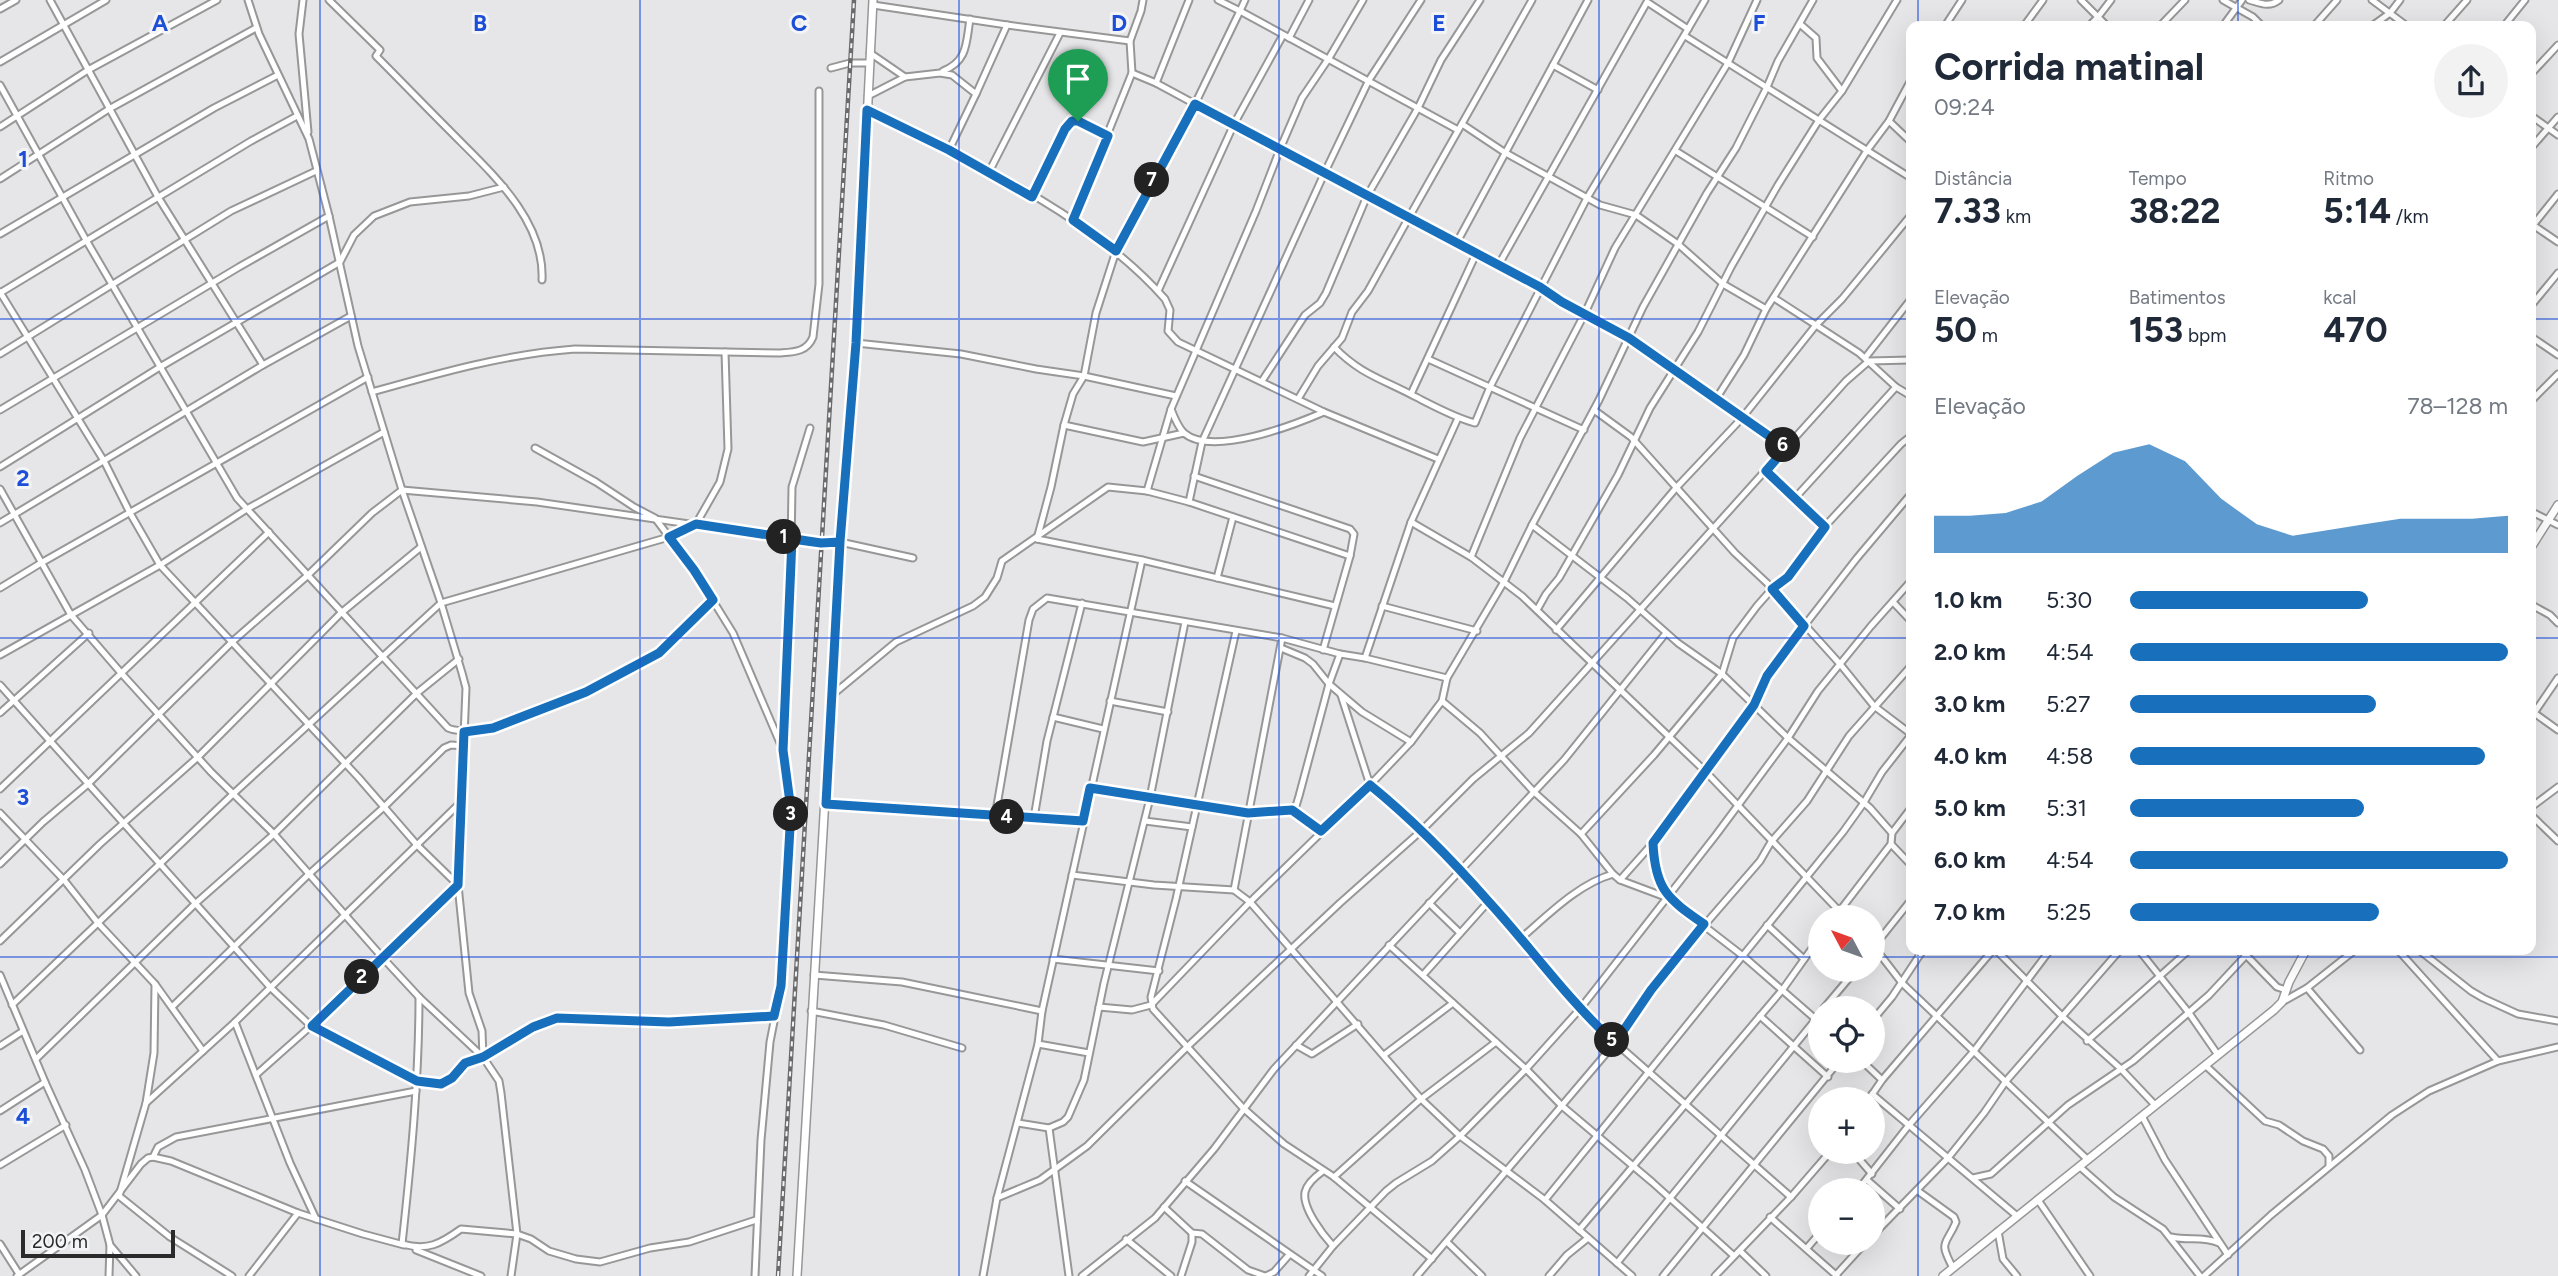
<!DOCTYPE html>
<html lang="pt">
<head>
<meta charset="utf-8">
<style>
	:root { --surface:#fff; --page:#f2f2f3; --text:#1f2937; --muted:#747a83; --accent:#1870bd }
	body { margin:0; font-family:Figtree,sans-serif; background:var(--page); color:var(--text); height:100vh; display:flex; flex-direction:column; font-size:26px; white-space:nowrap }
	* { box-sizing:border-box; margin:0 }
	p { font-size:23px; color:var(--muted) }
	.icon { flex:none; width:38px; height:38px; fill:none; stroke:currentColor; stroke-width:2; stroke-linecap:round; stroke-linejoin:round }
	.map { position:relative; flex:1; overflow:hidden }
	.sheet { position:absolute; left:1906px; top:21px; width:630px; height:934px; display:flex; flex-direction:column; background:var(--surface); border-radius:14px; box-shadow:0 7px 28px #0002 }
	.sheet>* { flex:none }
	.needle { width:46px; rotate:311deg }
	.tools { position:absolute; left:1808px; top:905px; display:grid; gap:14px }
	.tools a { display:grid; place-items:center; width:77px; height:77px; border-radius:50%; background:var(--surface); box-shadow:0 7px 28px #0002; font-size:35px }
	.scale { position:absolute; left:21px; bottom:18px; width:154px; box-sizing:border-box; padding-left:7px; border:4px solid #2a2a2a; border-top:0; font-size:19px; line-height:24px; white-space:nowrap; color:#2a2a2a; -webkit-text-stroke:5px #f3f4f5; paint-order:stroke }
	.pin { position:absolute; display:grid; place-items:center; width:60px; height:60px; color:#fff; margin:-72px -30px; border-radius:50% 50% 50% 0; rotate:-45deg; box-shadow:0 0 7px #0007 }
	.pin .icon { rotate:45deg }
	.km { position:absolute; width:35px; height:35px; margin:-18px; border-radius:50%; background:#222; color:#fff; font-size:19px; line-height:35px; text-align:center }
	.round { display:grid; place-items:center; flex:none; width:74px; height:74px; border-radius:37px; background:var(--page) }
	.overview { display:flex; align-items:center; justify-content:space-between; height:119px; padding:0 28px }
	h1 { font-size:38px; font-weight:700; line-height:52px }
	.figures { display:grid; grid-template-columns:repeat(3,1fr); gap:10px; height:119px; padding:7px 28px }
	.figures div { display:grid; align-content:center }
	.figures b { font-size:35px; font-weight:700 }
	.figures small { font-size:19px; font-weight:400 }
	.figures p { font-size:19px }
	.chart { height:196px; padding:14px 28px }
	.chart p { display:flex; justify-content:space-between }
	.chart svg { width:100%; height:126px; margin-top:7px; fill:var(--accent); opacity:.7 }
	ul { padding:0 28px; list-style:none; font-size:23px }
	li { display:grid; grid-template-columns:112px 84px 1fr; align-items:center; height:52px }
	li i { height:18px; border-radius:9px; background:var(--accent) }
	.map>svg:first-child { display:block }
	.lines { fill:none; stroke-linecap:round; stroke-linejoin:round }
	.minor-casing { stroke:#979798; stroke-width:9 }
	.tertiary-casing { stroke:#979798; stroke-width:10 }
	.minor { stroke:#fff; stroke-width:5 }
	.tertiary { stroke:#fff; stroke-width:7 }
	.rail-casing { stroke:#6a6a6b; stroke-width:4.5 }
	.rail { stroke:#f3f4f5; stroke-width:2; stroke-dasharray:5; stroke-linecap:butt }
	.route-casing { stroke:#fff; stroke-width:14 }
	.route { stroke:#1870bd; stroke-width:9 }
	.grid { fill:none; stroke:#1d4ed8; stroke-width:2; stroke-opacity:0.55 }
	.grid-label { font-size:23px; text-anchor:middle; font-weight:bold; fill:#1d4ed8; stroke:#f3f4f5; stroke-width:6; stroke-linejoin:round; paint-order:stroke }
</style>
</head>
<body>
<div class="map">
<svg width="2558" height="1276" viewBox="0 0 2558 1276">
	<rect width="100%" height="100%" fill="#e6e6e8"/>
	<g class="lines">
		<defs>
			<g id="minor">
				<path d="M50,0L158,197L263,365"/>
				<path d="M248,0L259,34L309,139L329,216L358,346L402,490L441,603L462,673L466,688L458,885L469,993L482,1031L483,1057L499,1081L501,1093L517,1234L511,1276"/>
				<path d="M303,0L299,34L308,132"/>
				<path d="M329,0L380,50L376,56C400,80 424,105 448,129C488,170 545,218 542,280"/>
				<path d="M1218,0L1240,11L1245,0"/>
				<path d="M2081,0L2098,17L2089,26"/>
				<path d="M2223,0L2253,17L2262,26"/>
				<path d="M2249,0C2260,3 2269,8 2279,0"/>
				<path d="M2372,0L2407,26"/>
				<path d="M873,5L1007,25"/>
				<path d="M0,9L16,0"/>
				<path d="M1800,24L1816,38L1817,58L1842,91"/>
				<path d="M1945,26L1962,0"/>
				<path d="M2024,26L2043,0"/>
				<path d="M2107,26L2098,17L2111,0"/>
				<path d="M2160,26L2185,0"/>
				<path d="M2223,26L2242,0"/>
				<path d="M2314,26L2337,0"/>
				<path d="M2372,26L2390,13L2400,0"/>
				<path d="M2444,26L2467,0"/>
				<path d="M2504,26L2525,0"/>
				<path d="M1688,29L1705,0"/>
				<path d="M1685,36L1911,178"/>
				<path d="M1289,38L1309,0"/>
				<path d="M870,53L905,77L940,73L952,75L976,94L949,150"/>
				<path d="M0,62L106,0"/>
				<path d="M1553,65L1588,0"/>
				<path d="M831,68L850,63H869"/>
				<path d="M943,71C968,61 966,43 970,19"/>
				<path d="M1132,73L1156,83L1408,219L1532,0"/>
				<path d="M2530,75L2558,45"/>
				<path d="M1156,83L1189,0"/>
				<path d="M0,85L86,240L237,498L448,728C482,744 627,677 659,653C678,639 695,617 713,600"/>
				<path d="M976,94L1007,25L1130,41"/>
				<path d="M868,96L905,77"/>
				<path d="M867,110C968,159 1089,213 1165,299L1170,310L1168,331L1178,342L1324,412L1438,459"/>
				<path d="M2530,115L2558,135"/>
				<path d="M1889,121L1911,142"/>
				<path d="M1462,124L1504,152L1600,205L1636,215L1678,244L1723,284L1766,309"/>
				<path d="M0,127L88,70L217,0"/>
				<path d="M2530,149L2558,117"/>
				<path d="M1676,151L1813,237"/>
				<path d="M989,172L1060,33"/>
				<path d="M0,179L109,109L256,28"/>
				<path d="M1032,197L1065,129L1072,121H1078L1108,137"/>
				<path d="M1073,220L1132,73L1130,41L1141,11L1143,0"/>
				<path d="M2530,223L2558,242"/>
				<path d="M2530,229L2558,194"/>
				<path d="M0,234L214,108L278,75"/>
				<path d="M1456,244L1553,65L1598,90"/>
				<path d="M1158,291L1234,124L1283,35"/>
				<path d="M0,292L104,461L130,513L160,565L358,777L417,845L458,885L311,1026L257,1074"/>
				<path d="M0,293L251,141L297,116"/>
				<path d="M1774,298L1859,353L1896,387L1911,396"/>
				<path d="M2530,307L2558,273"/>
				<path d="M2530,336L2558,355"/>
				<path d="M856,343L961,354L1036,369L1084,376L1176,396"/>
				<path d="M1334,347C1360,374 1382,379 1414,396C1434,406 1453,417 1475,423L1490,387L1587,198L1688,29L1647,2L1498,266"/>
				<path d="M0,354L231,211L316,171"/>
				<path d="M1865,358L1911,299"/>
				<path d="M1428,359L1584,430"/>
				<path d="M1262,381L1305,315L1320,303L1326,293L1367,196L1418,108L1441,60L1480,0"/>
				<path d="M372,392C439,373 505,354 575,349L780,353C794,352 807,352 813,337L819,284V91"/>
				<path d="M1411,394L1476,254"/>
				<path d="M1298,399L1318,366L1342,338L1352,312L1368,291L1408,219L1540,287L1562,302L1629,338L1786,448"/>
				<path d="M1716,399L1744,355L1766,309L1868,149L1889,121L1911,80"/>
				<path d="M2530,402L2558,374"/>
				<path d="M1171,409C1174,417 1178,427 1184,433C1212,457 1294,425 1324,412"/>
				<path d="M0,410L239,267L329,216"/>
				<path d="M1594,410L1631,437L1735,553L1767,583L1840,664L1874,706L1911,734"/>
				<path d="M1064,425L1143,442L1184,433"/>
				<path d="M535,448L596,482L634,507L655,518L694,570L733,633L783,750L791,810L781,986L770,1042L761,1140L755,1276"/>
				<path d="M0,467L160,367L340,262L354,235L374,216L410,202L469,196L504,187"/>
				<path d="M1766,471L1825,527"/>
				<path d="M1194,476L1350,529L1354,534L1350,556"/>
				<path d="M0,489L71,615L122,674L211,772L274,834L382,957L419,997L483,1057"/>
				<path d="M1147,491L1171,409L1256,211L1280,149L1302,98L1329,58L1363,0"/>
				<path d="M1795,498L1896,387"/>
				<path d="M1189,502L1202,442L1324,174L1369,80L1421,0"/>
				<path d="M2530,511L2558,525"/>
				<path d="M1411,522L1471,557L1522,596L1705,771L1845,917"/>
				<path d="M0,523L263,365L351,316"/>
				<path d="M1532,525L1627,598L1678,643L1722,674L1788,738L1870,808L1892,833"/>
				<path d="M1037,539L1051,487L1064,425L1073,394L1084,376L1096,313L1116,251L1195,104L1240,11L1458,130"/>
				<path d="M1037,539L1142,560L1335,606"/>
				<path d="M1471,557L1520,438L1585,313L1615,248L1728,63L1757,0"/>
				<path d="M1217,578L1233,517"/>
				<path d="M0,588L41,563L368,377"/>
				<path d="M1893,602L1911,621"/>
				<path d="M2530,604L2550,615L2558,623"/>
				<path d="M1382,606L1477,631"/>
				<path d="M1537,610L1546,594L1559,578L1618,475L1650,408L1698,332L1731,267L1778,185L1819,120L1842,91L1897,0"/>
				<path d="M1556,630L1676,488L1742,418L1816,325L1842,299L1911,215"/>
				<path d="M1236,631L1176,899L1151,997L1153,1009L1243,1108L1284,1144L1334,1177L1432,1259"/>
				<path d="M1281,648L1305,658L1313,664L1329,684L1362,712L1411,742"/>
				<path d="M0,655L160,565L247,509L384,432"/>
				<path d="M1365,658L1411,522L1458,418"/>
				<path d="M0,685L270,987L311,1026L417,1081L441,1084L452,1078L465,1063L483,1057L533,1027L557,1018L669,1022L774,1015"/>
				<path d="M1341,695L1370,785L1392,803L1489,901L1540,964L1594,1024L1791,1197"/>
				<path d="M831,696L896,642L973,606L985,597L997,578L1002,561L1108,487L1147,491L1189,502L1350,556L1323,650"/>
				<path d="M1110,701L1168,712"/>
				<path d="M1442,701L1480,733L1534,792L1581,834L1613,874"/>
				<path d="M2530,710L2558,730"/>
				<path d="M0,713L89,633"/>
				<path d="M1053,717L1103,729"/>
				<path d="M2530,719L2558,678"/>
				<path d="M783,746L790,604L792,487L810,428"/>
				<path d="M1090,788L1248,813L1292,810L1321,831"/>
				<path d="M0,789L269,532"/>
				<path d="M826,804L1083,821"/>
				<path d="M2530,808L2558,787"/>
				<path d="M1292,810L1296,806L1299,796L1329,684L1340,654"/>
				<path d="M0,813L64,880L98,923L155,984L203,1051"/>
				<path d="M2530,814L2558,841"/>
				<path d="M995,817L1029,620L1033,609L1047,598L1282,638L1340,654L1365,658L1447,678"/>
				<path d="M1034,818L1047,741L1082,603"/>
				<path d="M1145,821L1192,827"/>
				<path d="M1581,834L1654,755L1722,674L1733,638L1757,606L1772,589L1788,577L1828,523L1901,444L1911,436"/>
				<path d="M1653,843L1654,863L1658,879L1668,898L1743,956L1820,1023"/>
				<path d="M1891,844L1911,865"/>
				<path d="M0,864L43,822L88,784L233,641L307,576L372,513L402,490L537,502L821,543L840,542L913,558"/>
				<path d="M1072,875L1154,885L1234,890L1250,902L1271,926L1421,1099L1460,1136L1545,1200L1632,1276"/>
				<path d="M1620,880L1653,843L1754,705L1767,676L1783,653L1857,558L1911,494"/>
				<path d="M1234,890L1282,638"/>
				<path d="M1429,903L1460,933"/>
				<path d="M1835,917L1891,844L1892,833L1911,808"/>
				<path d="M1767,925L1804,959"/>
				<path d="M1520,939C1548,915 1578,884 1613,874L1620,880L1668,898"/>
				<path d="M0,941L100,844L198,757L341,613L421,547"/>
				<path d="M1872,944L1902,983L2088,1160"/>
				<path d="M1389,945L1526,1069L1562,1106L1652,1182L1733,1255"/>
				<path d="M1872,949L1911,900"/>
				<path d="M1996,950L2064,1018L2120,1068L2155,1105"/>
				<path d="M2139,950L2189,1013L2218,1055"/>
				<path d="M2241,950L2277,987L2286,990"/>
				<path d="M2398,950L2498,1061"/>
				<path d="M2419,950L2471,991L2483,998L2518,1014L2558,1021"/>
				<path d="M1053,959L1159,971"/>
				<path d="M0,975L45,1082L85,1170L102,1215L110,1245L136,1276"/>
				<path d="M814,975L902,982L1042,1011"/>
				<path d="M1423,975L1489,901"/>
				<path d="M155,984L154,1053L146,1103L119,1196L170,1237L232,1276"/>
				<path d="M2307,988L2360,1050"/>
				<path d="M419,997C419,1079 411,1162 402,1244C428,1251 440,1244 461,1229L517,1234L531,1239L549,1251L576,1259L600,1262L650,1248L689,1242L756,1220"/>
				<path d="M2282,1002L2307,988L2355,950"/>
				<path d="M12,1005L233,794L441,603L669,537L696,524L720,482L728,449L725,352"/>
				<path d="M172,1007L308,875L384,807L444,748L451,745L464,746"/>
				<path d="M1099,1007L1132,1010L1151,1005L1250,902L1370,785L1411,742L1442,701L1447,678L1505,580L1532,525L1599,400L1643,307L1707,193L1736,148L1767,87L1778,61L1813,0"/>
				<path d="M1824,1008L1856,970"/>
				<path d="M811,1011L884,1025L962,1048"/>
				<path d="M1760,1016L1828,1077"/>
				<path d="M1872,1021L1892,997L1923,950"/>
				<path d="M235,1022L290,1163L316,1219"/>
				<path d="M2087,1041L2189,950"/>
				<path d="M1038,1044L1089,1053"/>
				<path d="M1296,1045L1312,1054L1358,1024"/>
				<path d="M0,1046L23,1031"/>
				<path d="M1384,1055L1453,1003"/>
				<path d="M36,1059L196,903L274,834L417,693L459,659"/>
				<path d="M1861,1060L1882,1080"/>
				<path d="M1840,1061L1864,1064"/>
				<path d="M2205,1065L2265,1121L2279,1125L2303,1141L2323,1149L2329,1156V1166"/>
				<path d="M1872,1094L2017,1216"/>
				<path d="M1869,1099L1882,1080L1993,950"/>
				<path d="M146,1103L235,1022L461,802"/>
				<path d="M0,1111L45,1082"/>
				<path d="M2142,1116L2165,1160L2228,1255"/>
				<path d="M1018,1123L1049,1128L1063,1122L1068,1117L1084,1080L1104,983L1150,798L1185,622"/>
				<path d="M1049,1128L1069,1276"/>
				<path d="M1853,1152L1872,1174"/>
				<path d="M153,1157L171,1161L298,1213L363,1234L404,1245"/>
				<path d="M0,1165L66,1125"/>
				<path d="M2080,1167L2114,1197L2163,1229L2200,1276"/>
				<path d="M1323,1171C1316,1176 1307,1183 1305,1192C1302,1208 1323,1235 1333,1246"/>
				<path d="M1334,1177L1421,1099L1496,1042"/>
				<path d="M1973,1178L1991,1174L2068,1105L2133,1061L2209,995L2251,950"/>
				<path d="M1867,1180L1900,1209"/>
				<path d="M1185,1181L1322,1276"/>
				<path d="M1858,1190L1909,1125L1974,1051L2050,950"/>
				<path d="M1918,1191L1954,1217L1956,1222C1946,1246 1938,1240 1953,1268"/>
				<path d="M997,1198L1040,1180L1087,1146L1187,1047L1340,903L1421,831L1473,779L1529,733L1846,381L1869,361L1911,360"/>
				<path d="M1545,1200L1843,832L1863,804L1882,772L1911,735"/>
				<path d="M2038,1200L2090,1276"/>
				<path d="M1164,1207L1192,1233L1202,1234L1248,1270L1265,1276"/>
				<path d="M1770,1217L1837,1276"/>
				<path d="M1579,1230L1783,989L1820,937"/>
				<path d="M1998,1231L2003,1259L2017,1276"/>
				<path d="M1872,1236L1948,1158L1984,1113L2006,1081L2120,950"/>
				<path d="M2171,1237C2189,1241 2203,1236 2219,1243"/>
				<path d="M1126,1239L1171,1276"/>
				<path d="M1447,1242L1482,1276"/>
				<path d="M0,1244L19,1274"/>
				<path d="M1807,1248L1820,1233"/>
				<path d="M416,1250L481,1276"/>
				<path d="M1740,1251L1766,1276"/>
				<path d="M1617,1263L1820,1014"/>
				<path d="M1836,1275L1866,1242"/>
				<path d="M17,1276L102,1215L141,1164L148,1158L153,1157L158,1147L176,1137L416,1091"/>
				<path d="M109,1276L110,1245"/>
				<path d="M249,1276L298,1213"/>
				<path d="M983,1276L997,1198L1038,1044L1042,1011L1142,560"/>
				<path d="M1082,1276L1155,1218L1214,1149L1274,1069L1564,760L1666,633"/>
				<path d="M1181,1276L1192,1242V1233"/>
				<path d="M1266,1276L1274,1272L1289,1255"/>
				<path d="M1309,1276L1333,1246L1386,1191L1396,1183L1432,1161L1460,1136L1526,1069L1580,1009L1716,835L1788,738L1818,691L1871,626L1911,581"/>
				<path d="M1417,1276L1615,1043L1682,951L1760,861L1771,842L1807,801L1849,736L1911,666"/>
				<path d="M1549,1276L1567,1255L1588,1238"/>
				<path d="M1663,1276L1840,1060"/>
				<path d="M1715,1276L1791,1197L1830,1152"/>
				<path d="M2204,1276L2271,1215L2392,1115L2429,1091L2498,1061L2558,1047"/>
			</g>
			<g id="tertiary">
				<path d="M2530,549L2558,505"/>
				<path d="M797,1276L840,542L856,343L873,0"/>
				<path d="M1943,1276L2274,1010L2282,1002L2289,982L2306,950"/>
			</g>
		</defs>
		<!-- minor casing -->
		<use href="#minor" class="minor-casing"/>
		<!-- tertiary casing -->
		<use href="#tertiary" class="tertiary-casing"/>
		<!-- minor -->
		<use href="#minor" class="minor"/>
		<!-- tertiary -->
		<use href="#tertiary" class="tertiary"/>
		<defs>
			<path id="rail" d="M778,1276L854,0"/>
		</defs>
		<!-- rail casing -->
		<use href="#rail" class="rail-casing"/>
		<!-- rail -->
		<use href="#rail" class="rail"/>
	</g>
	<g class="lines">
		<defs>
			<path id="route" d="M1078,121H1072L1065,129L1032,197L949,150L867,110L856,343L840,542L821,543L696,524L669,537L694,570L713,600L659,653L586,692L493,728L464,732L458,885L312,1026L417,1081L441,1084L452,1078L465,1063L483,1057L533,1027L557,1018L669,1022L774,1016L781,986L791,810L783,750L792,539L821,543L840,542L826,804L1083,821L1090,788L1248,813L1292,810L1321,831L1370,785C1413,820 1453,861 1489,902C1532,949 1568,1000 1615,1043L1651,990L1704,924C1668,899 1655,890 1653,843L1754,705L1767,676L1804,626L1772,589L1788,577L1825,527L1766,471L1786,448L1629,338L1562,302L1540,287L1195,104L1116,251L1073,220L1108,136L1078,121"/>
		</defs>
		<!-- route casing -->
		<use href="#route" class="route-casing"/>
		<!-- route -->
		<use href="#route" class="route"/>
	</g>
	<!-- grid -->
	<path class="grid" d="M320,0V1276M640,0V1276M959,0V1276M1279,0V1276M1599,0V1276M1918,0V26M2238,0V26M0,319H1911M2530,319H2558M0,638H1911M2530,638H2558M1918,950V1276M2238,950V1276M0,957H1820M1872,957H2558"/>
	<g class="grid-label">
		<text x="160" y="31">A</text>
		<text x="480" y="31">B</text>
		<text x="799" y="31">C</text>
		<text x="1119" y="31">D</text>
		<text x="1439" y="31">E</text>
		<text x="1759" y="31">F</text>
		<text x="23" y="167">1</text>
		<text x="23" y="486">2</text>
		<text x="23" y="805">3</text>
		<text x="23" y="1124">4</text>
	</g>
</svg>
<div class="tools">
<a><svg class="needle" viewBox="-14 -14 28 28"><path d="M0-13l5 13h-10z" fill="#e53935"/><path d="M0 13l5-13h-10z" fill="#747a83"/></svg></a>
<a><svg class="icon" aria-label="locate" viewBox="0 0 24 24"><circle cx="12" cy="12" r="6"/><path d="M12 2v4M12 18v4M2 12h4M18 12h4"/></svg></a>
<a>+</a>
<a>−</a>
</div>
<div class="scale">200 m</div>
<div class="pin" style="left:1078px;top:121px;background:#1e9e55"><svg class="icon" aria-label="arrive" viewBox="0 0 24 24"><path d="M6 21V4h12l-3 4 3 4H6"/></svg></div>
<b class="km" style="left:784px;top:537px">1</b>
<b class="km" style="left:362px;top:977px">2</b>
<b class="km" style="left:791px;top:814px">3</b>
<b class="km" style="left:1007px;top:817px">4</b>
<b class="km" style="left:1612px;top:1040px">5</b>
<b class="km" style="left:1783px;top:445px">6</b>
<b class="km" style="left:1152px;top:180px">7</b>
<section class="sheet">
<div class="overview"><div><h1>Corrida matinal</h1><p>09:24</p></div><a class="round"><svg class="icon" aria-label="share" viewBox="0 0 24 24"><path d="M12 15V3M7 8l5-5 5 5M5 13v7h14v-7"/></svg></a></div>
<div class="figures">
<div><p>Distância</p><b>7.33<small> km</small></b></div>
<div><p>Tempo</p><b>38:22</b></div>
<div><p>Ritmo</p><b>5:14<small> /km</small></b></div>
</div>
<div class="figures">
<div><p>Elevação</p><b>50<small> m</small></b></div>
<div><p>Batimentos</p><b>153<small> bpm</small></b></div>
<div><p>kcal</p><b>470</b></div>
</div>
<div class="chart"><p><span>Elevação</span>78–128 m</p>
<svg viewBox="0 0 160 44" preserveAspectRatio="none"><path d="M0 44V31L10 31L20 30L30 26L40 17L50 9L60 6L70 12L80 25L90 34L100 38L110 36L120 34L130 32L140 32L150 32L160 31V44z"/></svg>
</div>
<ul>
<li><b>1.0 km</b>5:30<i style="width:63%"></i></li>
<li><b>2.0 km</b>4:54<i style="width:100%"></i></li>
<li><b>3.0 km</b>5:27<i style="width:65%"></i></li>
<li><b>4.0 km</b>4:58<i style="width:94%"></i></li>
<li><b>5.0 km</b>5:31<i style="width:62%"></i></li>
<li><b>6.0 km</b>4:54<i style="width:100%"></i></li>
<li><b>7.0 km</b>5:25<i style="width:66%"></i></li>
</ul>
</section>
</div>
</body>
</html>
